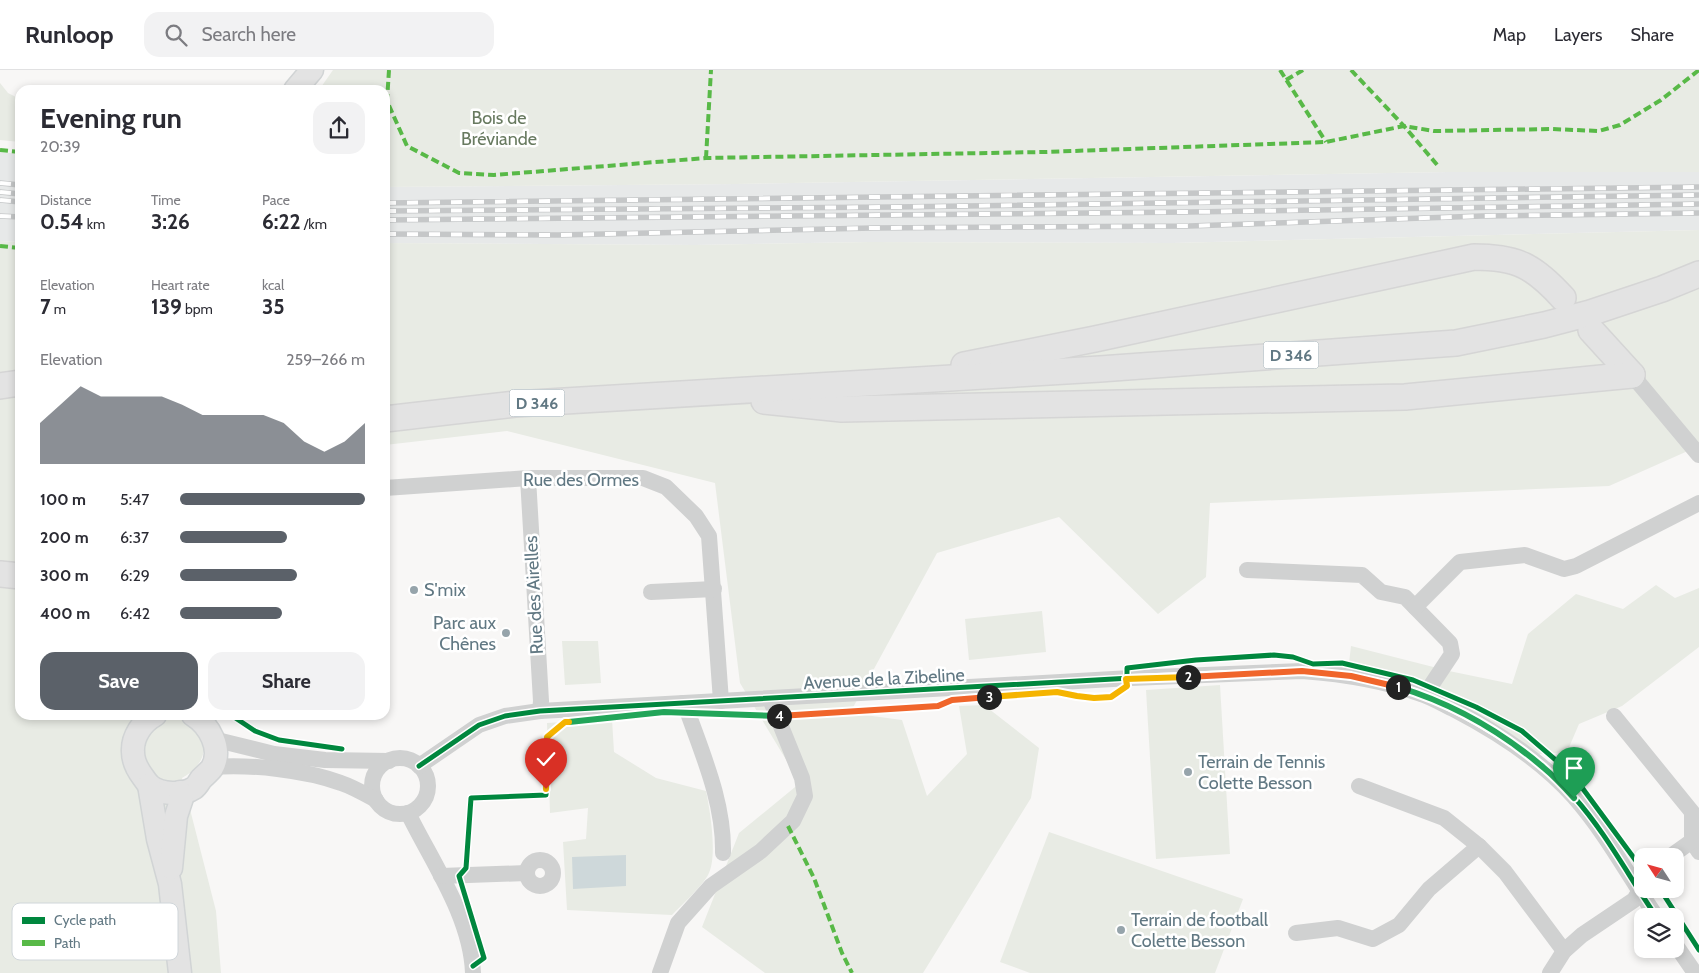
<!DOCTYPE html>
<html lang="en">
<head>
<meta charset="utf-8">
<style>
	:root { --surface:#fff; --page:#f2f2f3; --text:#2b2b33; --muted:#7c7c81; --line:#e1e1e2; --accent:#5b6169 }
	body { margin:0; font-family:Cabin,sans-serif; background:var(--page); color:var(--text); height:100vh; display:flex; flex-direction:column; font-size:19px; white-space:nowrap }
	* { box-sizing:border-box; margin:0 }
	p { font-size:16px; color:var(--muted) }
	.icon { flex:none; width:28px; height:28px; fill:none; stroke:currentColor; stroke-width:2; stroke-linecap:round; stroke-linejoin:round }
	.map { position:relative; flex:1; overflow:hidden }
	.drawer { position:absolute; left:15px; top:15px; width:375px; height:635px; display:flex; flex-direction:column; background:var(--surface); border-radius:15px; box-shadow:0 2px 8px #0003 }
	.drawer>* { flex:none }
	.needle { width:32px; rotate:306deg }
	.controls { position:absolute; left:1634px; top:778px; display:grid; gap:10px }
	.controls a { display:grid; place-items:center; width:50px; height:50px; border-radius:10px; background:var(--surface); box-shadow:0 2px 8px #0003; font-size:25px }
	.pin { position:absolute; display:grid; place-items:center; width:42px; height:42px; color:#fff; margin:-51px -21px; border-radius:50% 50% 50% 0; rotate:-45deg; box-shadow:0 0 5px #0007 }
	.pin .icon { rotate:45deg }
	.km { position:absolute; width:25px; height:25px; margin:-12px; border-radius:50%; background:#222; color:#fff; font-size:14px; line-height:25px; text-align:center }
	.round { display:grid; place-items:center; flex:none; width:52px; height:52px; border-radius:15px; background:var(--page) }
	.overview { display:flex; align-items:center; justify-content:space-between; height:85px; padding:0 25px }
	h1 { font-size:28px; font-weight:800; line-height:38px }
	.metrics { display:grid; grid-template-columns:repeat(3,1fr); gap:8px; height:85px; padding:5px 25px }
	.metrics div { display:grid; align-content:center }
	.metrics b { font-size:21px; font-weight:800 }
	.metrics small { font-size:14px; font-weight:400 }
	.metrics p { font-size:14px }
	.chart { height:140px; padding:10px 25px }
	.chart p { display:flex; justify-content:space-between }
	.chart svg { width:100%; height:90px; margin-top:5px; fill:var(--accent); opacity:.7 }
	.cta { display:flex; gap:10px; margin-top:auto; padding:10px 25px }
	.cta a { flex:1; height:58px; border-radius:15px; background:var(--accent); color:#fff; font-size:20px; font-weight:800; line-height:58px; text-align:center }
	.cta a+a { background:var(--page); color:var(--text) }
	ul { padding:0 25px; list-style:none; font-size:16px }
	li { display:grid; grid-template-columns:80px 60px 1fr; align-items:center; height:38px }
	li i { height:12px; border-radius:6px; background:var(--accent) }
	header { display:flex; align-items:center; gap:30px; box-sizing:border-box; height:70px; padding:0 25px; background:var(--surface); border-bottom:1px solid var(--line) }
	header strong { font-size:24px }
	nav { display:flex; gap:28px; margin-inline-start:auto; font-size:18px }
	.search { width:350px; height:45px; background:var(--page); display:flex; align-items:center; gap:12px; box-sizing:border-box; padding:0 18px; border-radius:15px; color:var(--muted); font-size:19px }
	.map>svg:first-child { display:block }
	.built { fill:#e7e9e9 }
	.green { fill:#e8ebe4 }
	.water { fill:#ced8da }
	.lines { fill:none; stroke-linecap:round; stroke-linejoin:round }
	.secondary-casing { stroke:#d1d4d5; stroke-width:25 }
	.primary-casing { stroke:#d5d5d5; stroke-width:28 }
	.street { stroke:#d0d1d1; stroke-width:16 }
	.secondary { stroke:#e3e3e3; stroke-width:22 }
	.primary { stroke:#e3e3e3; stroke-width:25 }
	.rail-casing { stroke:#c5c7c8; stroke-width:5.5 }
	.rail { stroke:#fff; stroke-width:4; stroke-dasharray:11; stroke-linecap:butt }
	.quiet { stroke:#58b947; stroke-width:4; stroke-dasharray:8 4; stroke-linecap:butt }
	.cycleway-casing { stroke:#fff; stroke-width:8 }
	.cycleway { stroke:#00873e; stroke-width:5 }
	.split-1-casing { stroke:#fff; stroke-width:10 }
	.split-2-casing { stroke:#fff; stroke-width:10 }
	.split-3-casing { stroke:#fff; stroke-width:10 }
	.split-4-casing { stroke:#fff; stroke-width:10 }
	.split-5-casing { stroke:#fff; stroke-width:10 }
	.split-6-casing { stroke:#fff; stroke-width:10 }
	.split-1 { stroke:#22a559; stroke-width:6 }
	.split-2 { stroke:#f0652b; stroke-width:6 }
	.split-3 { stroke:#f5b400; stroke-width:6 }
	.split-4 { stroke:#f0652b; stroke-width:6 }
	.split-5 { stroke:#22a559; stroke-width:6 }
	.split-6 { stroke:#f5b400; stroke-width:6 }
	.poi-dot { fill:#96a4ab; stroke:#fff; stroke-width:2 }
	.labels { text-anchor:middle; stroke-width:5; stroke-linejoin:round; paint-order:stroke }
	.shield { fill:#fff; stroke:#90a0a8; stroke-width:1 }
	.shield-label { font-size:16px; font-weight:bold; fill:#617883 }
	.park-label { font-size:18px; fill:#687a60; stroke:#fff }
	.street-label { font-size:18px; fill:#617883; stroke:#fff }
	.poi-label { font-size:18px; fill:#617883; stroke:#fff; text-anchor:start }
	.key { fill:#fff; stroke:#d0d6da; stroke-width:1 }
	.key-label { font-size:14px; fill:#617883 }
</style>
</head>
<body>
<header>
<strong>Runloop</strong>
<div class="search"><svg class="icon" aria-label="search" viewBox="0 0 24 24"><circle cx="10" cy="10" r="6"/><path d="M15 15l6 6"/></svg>Search here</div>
<nav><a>Map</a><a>Layers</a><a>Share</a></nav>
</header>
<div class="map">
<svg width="1699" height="903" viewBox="0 0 1699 903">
	<rect width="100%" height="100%" fill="#f8f7f6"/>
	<!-- built -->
	<g class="built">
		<path d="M0,82L20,84V172L0,171Z"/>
		<path d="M1448,102H1699V160L1173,173L870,172L695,175L385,173V117L736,114Z"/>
	</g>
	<!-- green -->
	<g class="green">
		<path d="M333,0H1699V102H1448L736,114L385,117V20H319Z"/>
		<path d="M0,13L8,23L20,29V72L0,70Z"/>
		<path d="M1699,160V376L1609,416L1210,433L1206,507L1158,544L1059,447L937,483L850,643L902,650L927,726L967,684L959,636L984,635L1039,678L1031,728L923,903H765L702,857L739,763L800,713L740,613L715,413L507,361L385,375V173L695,175L870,172L1173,173Z"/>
		<path d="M0,171L20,172V645H184L183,650L186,651C191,656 199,663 202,669C209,686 195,701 182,708L216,841L221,903H0Z"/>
		<path d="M1656,515L1675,528L1699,518V577L1622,636L1579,654L1567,682L1539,684L1511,664L1348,602L1351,576L1449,601L1512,614L1528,564L1576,524L1623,539Z"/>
		<path d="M1042,541L1046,582L969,590L965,549Z"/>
		<path d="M562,571H598L601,613L565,615Z"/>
		<path d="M1220,615L1230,784L1156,789L1146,620Z"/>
		<path d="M612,649L614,682L656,708L706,721C710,740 718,787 708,805C702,816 682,835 672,845L567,840L563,772L586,769L588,738L550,743L547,653Z"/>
		<path d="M1049,762L1243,829L1215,903H1030L1000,892Z"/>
	</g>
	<!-- water -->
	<path class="water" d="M626,785V816L573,819L572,787Z"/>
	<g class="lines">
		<defs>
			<g id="secondary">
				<path d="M295,20L312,0"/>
				<path d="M155,645C142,652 132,667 133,682C133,692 137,699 143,707C145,710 147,713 150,716C161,724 182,726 194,718C197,716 199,712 201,709C205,705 209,702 212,698C223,679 209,655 193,645"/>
				<path d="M149,715L158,769L170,814L180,903"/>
				<path d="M171,798L176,746L182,728L180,722"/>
			</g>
			<g id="primary">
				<path d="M1591,260L1632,305"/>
				<path d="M964,295L1095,269L1474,187C1517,187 1534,196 1563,228"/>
				<path d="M0,316L20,313"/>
				<path d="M764,331L842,339L1405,327L1632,305"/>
				<path d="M385,349L515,334L1100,299L1456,273L1544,255L1590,243L1662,219L1699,204"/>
				<path d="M0,504L20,506"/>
			</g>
		</defs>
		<!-- secondary casing -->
		<use href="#secondary" class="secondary-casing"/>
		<!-- primary casing -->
		<use href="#primary" class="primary-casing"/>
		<!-- street -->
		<g class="street">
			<path d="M1632,305L1699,385"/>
			<path d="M528,408L541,631L540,641"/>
			<path d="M385,418L528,408H643L666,417L696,446L709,466L721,631"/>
			<path d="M1247,500L1362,505L1381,522L1405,527L1450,573L1452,584L1430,617L1422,624"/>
			<path d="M651,522L714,519"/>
			<path d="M1415,537L1460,492L1525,485L1564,499L1576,496L1699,433"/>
			<path d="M683,633L688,643C704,688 724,734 723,783"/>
			<path d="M1614,646L1692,742V771L1699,782"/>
			<path d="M213,669L274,684L325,690L389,691"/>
			<circle cx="400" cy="716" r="28"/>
			<path d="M419,696L479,655L505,646L540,641L1131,608L1302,601C1342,604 1383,610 1421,624C1433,628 1444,635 1455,640C1499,663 1541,690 1574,727C1606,763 1629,807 1656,846"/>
			<path d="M212,697C250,694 306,700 341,713C353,717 365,724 376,730"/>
			<path d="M1359,716L1444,748L1479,776L1505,802L1564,881"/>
			<path d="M408,743C432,792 471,847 473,903"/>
			<path d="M1671,786L1692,771"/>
			<circle cx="540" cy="803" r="13"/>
			<path d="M441,806L526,803"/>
			<path d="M1296,863L1338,858L1373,869L1399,855L1429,819L1479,776"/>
			<path d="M1675,874L1695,903"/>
			<path d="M660,903L678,853L711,816L761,781L793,751L805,726L802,708L770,629"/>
			<path d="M1550,903L1564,881L1582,865L1634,830L1639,822"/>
		</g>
		<!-- secondary -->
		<use href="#secondary" class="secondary"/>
		<!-- primary -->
		<use href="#primary" class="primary"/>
		<defs>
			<g id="rail">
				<path d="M0,113L20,115"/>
				<path d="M0,122L20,124"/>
				<path d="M0,130L20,132"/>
				<path d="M385,133L1699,117"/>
				<path d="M385,141L895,137L1699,125"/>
				<path d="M0,146L20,147"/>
				<path d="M385,150L1189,142L1699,134"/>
				<path d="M385,164L558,165L873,158L1189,156L1482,146L1699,143"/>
			</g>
		</defs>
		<!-- rail casing -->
		<use href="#rail" class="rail-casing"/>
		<!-- rail -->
		<use href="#rail" class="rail"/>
		<!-- quiet -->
		<g class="quiet">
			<path d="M389,0L387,31L407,76L459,103L494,105L706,88L1044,82L1326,72L1404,56L1434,61L1552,59L1599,61L1620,55L1661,30L1699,0"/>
			<path d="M1280,0L1326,72"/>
			<path d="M1351,0L1404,56L1439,97"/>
			<path d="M1286,10L1303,0"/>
			<path d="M0,80L20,82"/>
			<path d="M706,88L711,0"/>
			<path d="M0,176L20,178"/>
			<path d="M788,756L814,808L842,883L852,903"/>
		</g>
		<defs>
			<g id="cycleway">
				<path d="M231,645L255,661L279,670L342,679"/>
				<path d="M419,696L479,655L505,646L540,641L1131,608L1302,601C1342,604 1383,610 1421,624C1433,628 1444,635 1455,640C1499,663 1541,690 1574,727C1606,763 1629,807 1656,846"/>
				<path d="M1660,819L1699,880"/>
				<path d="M473,896L484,888L459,806L466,798L471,728L546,725L547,667L565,652L664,642L778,646L938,636L952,630L1057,622L1077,626L1111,627L1127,616V598L1196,590L1274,585L1293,587L1313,594L1342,593L1413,610L1476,637L1522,661L1572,704L1642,799"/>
			</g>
		</defs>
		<!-- cycleway casing -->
		<use href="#cycleway" class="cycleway-casing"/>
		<!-- cycleway -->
		<use href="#cycleway" class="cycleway"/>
	</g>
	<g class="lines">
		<defs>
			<path id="split-1" d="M1398,617C1451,633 1502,662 1544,698C1555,707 1565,718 1574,728"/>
			<path id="split-2" d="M1188,607L1302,601L1351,606L1398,617"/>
			<path id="split-3" d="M989,627L1057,622L1077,626L1094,628L1111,627L1127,616L1126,609L1188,607"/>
			<path id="split-4" d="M779,646L938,636L952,630L989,627"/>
			<path id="split-5" d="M569,652L664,642L779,646"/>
			<path id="split-6" d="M546,719L547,667L565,652H569"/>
		</defs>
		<!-- split-1 casing -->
		<use href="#split-1" class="split-1-casing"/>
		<!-- split-2 casing -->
		<use href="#split-2" class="split-2-casing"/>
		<!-- split-3 casing -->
		<use href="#split-3" class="split-3-casing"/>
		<!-- split-4 casing -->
		<use href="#split-4" class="split-4-casing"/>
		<!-- split-5 casing -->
		<use href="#split-5" class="split-5-casing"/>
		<!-- split-6 casing -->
		<use href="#split-6" class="split-6-casing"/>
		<!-- split-1 -->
		<use href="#split-1" class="split-1"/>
		<!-- split-2 -->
		<use href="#split-2" class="split-2"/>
		<!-- split-3 -->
		<use href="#split-3" class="split-3"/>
		<!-- split-4 -->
		<use href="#split-4" class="split-4"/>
		<!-- split-5 -->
		<use href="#split-5" class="split-5"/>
		<!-- split-6 -->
		<use href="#split-6" class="split-6"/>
	</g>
	<!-- markers -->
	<g class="poi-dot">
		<circle cx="414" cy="520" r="5"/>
		<circle cx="506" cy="563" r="5"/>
		<circle cx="1188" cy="702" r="5"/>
		<circle cx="1121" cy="860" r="5"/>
	</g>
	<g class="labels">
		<!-- shield labels -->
		<g class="shield">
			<rect x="1263.5" y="271.5" width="55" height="27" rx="4"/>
			<rect x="509.5" y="319.5" width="55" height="27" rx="4"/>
		</g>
		<g class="shield-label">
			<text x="1291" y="291">D 346</text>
			<text x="537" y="339">D 346</text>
		</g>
		<!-- park labels -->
		<g class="park-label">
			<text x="499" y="54">Bois de<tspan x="499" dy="21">Bréviande</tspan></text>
		</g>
		<!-- street labels -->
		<g class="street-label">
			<text x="581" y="416">Rue des Ormes</text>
			<text transform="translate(534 525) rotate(-93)" y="6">Rue des Airelles</text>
			<text transform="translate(884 609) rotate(-3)" y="6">Avenue de la Zibeline</text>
		</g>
		<!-- poi labels -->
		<g class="poi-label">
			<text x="424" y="526">S'mix</text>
			<text x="496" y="559" text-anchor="end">Parc aux<tspan x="496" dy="21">Chênes</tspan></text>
			<text x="1198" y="698">Terrain de Tennis<tspan x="1198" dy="21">Colette Besson</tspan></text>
			<text x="1131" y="856">Terrain de football<tspan x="1131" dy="21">Colette Besson</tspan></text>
		</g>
	</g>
	<!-- legend -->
	<rect x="12" y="833" width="166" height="57" rx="8" class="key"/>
	<rect x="22" y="847" width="23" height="7" fill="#00873e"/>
	<rect x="22" y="870" width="23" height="6" fill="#58b947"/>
	<g class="key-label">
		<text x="54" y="855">Cycle path</text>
		<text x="54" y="878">Path</text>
	</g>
</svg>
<div class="controls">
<a><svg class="needle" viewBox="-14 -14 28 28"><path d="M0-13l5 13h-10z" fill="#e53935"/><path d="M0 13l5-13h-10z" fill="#7c7c81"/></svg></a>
<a><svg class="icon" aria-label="layers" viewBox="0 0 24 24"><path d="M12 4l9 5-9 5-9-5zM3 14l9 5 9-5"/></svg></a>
</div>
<div class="pin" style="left:1574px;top:728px;background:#1e9e55"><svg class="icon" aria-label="arrive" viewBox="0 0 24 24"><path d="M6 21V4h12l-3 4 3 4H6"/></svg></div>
<div class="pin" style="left:546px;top:719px;background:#d93025"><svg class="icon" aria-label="check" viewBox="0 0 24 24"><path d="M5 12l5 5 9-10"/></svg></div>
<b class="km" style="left:1398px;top:617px">1</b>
<b class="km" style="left:1188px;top:607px">2</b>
<b class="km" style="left:989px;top:627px">3</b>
<b class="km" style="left:779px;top:646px">4</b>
<section class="drawer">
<div class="overview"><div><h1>Evening run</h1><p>20:39</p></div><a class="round"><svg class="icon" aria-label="share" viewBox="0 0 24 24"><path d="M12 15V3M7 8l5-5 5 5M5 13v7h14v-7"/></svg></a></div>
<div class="metrics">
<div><p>Distance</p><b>0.54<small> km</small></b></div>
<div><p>Time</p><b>3:26</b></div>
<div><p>Pace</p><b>6:22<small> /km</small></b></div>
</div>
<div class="metrics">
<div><p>Elevation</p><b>7<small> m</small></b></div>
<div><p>Heart rate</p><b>139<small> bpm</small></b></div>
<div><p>kcal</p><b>35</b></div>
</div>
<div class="chart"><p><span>Elevation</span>259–266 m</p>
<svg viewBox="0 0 160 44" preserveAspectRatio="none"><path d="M0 44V24L10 15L20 6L30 11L40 11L50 11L60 11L70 15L80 20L90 20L100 20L110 20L120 24L130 33L140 38L150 33L160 24V44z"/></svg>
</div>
<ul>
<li><b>100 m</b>5:47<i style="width:100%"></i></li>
<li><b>200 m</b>6:37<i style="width:58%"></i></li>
<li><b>300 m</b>6:29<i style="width:63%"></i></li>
<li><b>400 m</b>6:42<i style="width:55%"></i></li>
</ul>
<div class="cta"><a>Save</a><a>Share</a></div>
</section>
</div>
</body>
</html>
